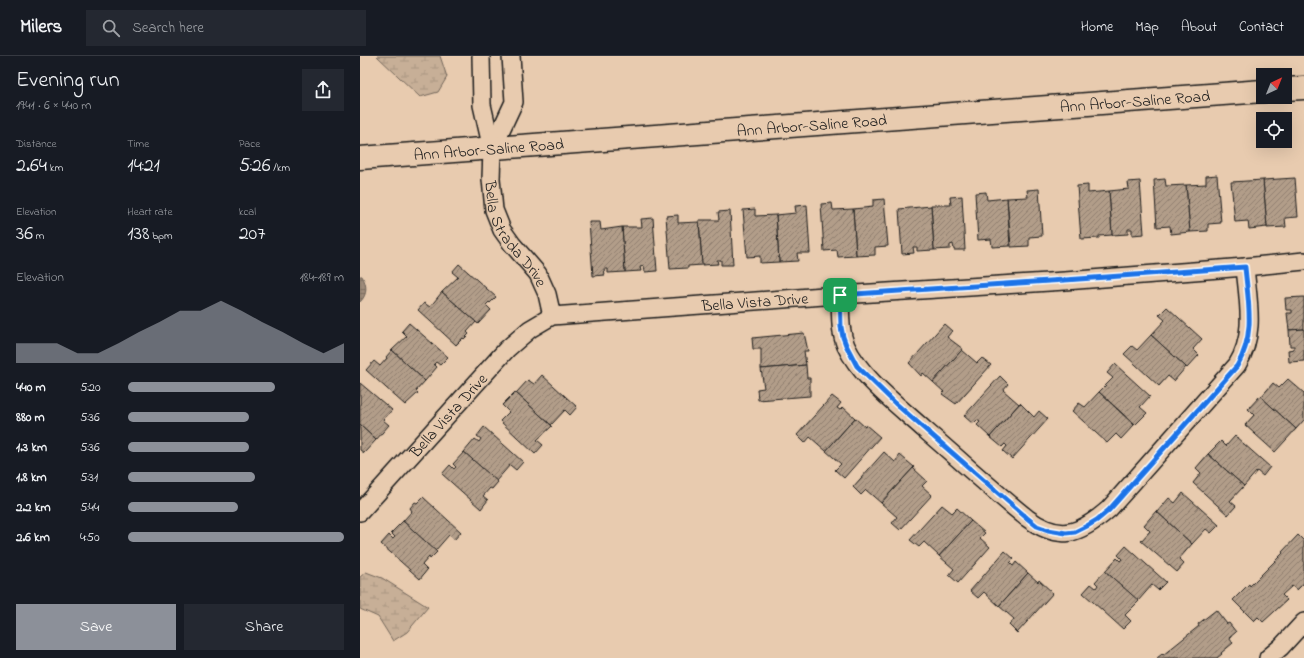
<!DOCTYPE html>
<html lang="en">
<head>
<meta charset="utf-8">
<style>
	:root { --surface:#171b24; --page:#242831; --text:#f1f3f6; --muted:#9ea1a6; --line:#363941; --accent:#8c9099 }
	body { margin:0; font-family:"Indie Flower",sans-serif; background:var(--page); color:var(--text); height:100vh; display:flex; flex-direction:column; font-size:15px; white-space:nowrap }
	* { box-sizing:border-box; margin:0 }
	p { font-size:13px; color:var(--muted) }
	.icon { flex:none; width:22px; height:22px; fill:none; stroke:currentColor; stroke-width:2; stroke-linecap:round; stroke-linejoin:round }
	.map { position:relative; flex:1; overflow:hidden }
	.sheet { display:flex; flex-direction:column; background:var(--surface); width:360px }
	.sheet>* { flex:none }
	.needle { width:26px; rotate:43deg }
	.controls { position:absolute; left:896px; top:12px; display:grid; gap:8px }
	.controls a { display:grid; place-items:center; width:36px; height:36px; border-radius:0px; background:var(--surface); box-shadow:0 4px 16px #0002; font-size:20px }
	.pin { position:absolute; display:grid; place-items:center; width:34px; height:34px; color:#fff; margin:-17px; border-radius:8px; box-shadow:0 2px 6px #0006 }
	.round { display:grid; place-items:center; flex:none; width:42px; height:42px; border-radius:0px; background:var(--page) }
	.summary { display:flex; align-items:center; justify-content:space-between; height:68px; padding:0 16px }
	h1 { font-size:22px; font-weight:600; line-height:30px }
	.figures { display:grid; grid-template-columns:repeat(3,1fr); gap:6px; height:68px; padding:4px 16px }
	.figures div { display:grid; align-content:center }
	.figures b { font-size:20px; font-weight:600 }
	.figures small { font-size:11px; font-weight:400 }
	.figures p { font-size:11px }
	.chart { height:112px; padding:8px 16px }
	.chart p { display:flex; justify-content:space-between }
	.chart svg { width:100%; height:72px; margin-top:4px; fill:var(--accent); opacity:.7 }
	.primary-button { display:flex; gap:8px; margin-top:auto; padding:8px 16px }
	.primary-button a { flex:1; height:46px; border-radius:0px; background:var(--accent); color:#fff; font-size:16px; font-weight:600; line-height:46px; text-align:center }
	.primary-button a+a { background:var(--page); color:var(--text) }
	ul { padding:0 16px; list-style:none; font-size:13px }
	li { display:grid; grid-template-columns:64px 48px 1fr; align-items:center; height:30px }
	li i { height:10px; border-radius:5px; background:var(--accent) }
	header { display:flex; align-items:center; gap:24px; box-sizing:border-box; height:56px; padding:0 20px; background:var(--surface); border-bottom:1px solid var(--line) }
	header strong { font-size:19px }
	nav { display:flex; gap:22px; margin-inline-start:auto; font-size:14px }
	.search { width:280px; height:36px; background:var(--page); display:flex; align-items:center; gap:10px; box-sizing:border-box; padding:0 14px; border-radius:0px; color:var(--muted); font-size:15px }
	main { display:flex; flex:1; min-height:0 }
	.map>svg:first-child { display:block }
	.wetland { fill:url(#wetland-marsh); stroke:#72665a }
	.water { fill:url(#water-rules); stroke:#695e54 }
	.building { fill:url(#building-hatch); stroke:#1c1c1c }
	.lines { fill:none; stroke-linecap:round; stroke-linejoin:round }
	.minor-casing { stroke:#1c1c1c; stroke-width:20 }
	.secondary-casing { stroke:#1c1c1c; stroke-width:25 }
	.minor { stroke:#e8cbaf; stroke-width:17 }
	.secondary { stroke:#e8cbaf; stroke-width:22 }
	.route-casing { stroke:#fff; stroke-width:8 }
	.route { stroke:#1a73e8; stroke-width:5 }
	.labels { text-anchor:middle; stroke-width:3; stroke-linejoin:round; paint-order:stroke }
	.street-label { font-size:16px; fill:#1c1c1c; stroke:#e8cbaf }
</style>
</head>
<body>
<header>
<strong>Milers</strong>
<div class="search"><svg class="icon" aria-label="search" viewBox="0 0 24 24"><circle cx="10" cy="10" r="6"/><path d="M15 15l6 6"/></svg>Search here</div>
<nav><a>Home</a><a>Map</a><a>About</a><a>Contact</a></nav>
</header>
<main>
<section class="sheet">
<div class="summary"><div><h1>Evening run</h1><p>19:41 · 6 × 440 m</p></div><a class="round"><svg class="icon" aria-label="share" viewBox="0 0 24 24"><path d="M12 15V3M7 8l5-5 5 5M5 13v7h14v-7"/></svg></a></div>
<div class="figures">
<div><p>Distance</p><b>2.64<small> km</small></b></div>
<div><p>Time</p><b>14:21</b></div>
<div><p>Pace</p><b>5:26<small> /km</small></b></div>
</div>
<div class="figures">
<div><p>Elevation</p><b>36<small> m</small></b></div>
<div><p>Heart rate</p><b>138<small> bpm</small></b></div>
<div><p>kcal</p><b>207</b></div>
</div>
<div class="chart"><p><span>Elevation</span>184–189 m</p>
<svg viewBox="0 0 160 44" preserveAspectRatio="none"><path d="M0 44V32L10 32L20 32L30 38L40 38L50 32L60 25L70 19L80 12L90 12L100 6L110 12L120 19L130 25L140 32L150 38L160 32V44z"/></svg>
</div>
<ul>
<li><b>440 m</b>5:20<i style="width:68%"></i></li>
<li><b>880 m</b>5:36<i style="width:56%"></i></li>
<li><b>1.3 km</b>5:36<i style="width:56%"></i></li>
<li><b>1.8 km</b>5:31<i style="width:59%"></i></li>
<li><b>2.2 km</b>5:44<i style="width:51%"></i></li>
<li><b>2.6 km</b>4:50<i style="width:100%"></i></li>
</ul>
<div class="primary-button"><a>Save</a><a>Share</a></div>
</section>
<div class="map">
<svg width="944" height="602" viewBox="0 0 944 602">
	<defs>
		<pattern id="wetland-marsh" width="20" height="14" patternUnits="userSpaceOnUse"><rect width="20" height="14" fill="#c7af97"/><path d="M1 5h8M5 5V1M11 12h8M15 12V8" fill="none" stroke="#aa9682"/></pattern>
		<pattern id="water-rules" width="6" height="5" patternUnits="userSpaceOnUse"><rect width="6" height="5" fill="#9d8a79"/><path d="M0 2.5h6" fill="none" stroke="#7f7062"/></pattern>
		<pattern id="building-hatch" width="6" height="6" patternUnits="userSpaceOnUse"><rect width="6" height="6" fill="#b29d89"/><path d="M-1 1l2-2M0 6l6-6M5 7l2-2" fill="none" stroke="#907f6f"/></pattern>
	</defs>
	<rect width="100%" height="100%" fill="#e8cbaf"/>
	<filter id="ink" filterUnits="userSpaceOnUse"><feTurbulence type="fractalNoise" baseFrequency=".025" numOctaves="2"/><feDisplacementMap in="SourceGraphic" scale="8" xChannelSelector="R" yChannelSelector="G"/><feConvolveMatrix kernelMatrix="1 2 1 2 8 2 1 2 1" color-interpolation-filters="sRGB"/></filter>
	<g filter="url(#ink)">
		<!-- wetland -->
		<g class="wetland">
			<path d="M17,0H80L87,21L78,36L60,41Z"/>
			<path d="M6,516L22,522L68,551L47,576L33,585L18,561L0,553V521Z"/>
		</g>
		<!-- water -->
		<path class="water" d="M0,220H2C7,229 8,238 0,246Z"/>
		<!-- building -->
		<g class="building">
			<path d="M857,119L861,167L848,168V175L830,176L826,129L846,128V120Z"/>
			<path d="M935,122L938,161L925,162L926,171L907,172L903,124Z"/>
			<path d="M805,123L806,130L826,129L830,176L811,178L810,170L797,171L794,124Z"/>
			<path d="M903,124L907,171L889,173L888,165L875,166L871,126Z"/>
			<path d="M780,125L784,178L772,179V173H768V178L752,179L749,135L769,133L768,126Z"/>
			<path d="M728,129V137L749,135L752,179L739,180V182L721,183L717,130Z"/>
			<path d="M679,133L682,180L669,181V190L651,191L647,142L668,141L667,134Z"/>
			<path d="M626,136L627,144L647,142L650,190L632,191L631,183L618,184L615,137Z"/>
			<path d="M602,140L605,194H594L593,188L590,189V193L574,194L571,149H591L590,141Z"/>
			<path d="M524,143L528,190L515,191V199L496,200L493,153L513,151V144Z"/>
			<path d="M472,147L473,154L493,153L496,200L478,201L477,194L464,195L461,148Z"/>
			<path d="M447,149L450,197H437L438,205L419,206L416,159L436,157L435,150Z"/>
			<path d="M571,150L574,194L557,195V191H553L554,197L542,198L539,153Z"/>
			<path d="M395,153V160L416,159L419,206L400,207V200L387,201L383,154Z"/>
			<path d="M370,155L373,209H361V204H357L358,208L342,209L339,164H359L358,156Z"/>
			<path d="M318,159V167L339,166L342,209L328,210V212L310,213L306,160Z"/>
			<path d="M293,162L297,215L285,216L284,210L280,211L281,215L265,216L262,171H282L281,163Z"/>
			<path d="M229,166H240L241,174L262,171L265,216L248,217V213H244L245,219L233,220Z"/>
			<path d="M99,208L136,241L130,247L129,246L126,249L131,254L118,268L82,236L98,221L92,216Z"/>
			<path d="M82,236L116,266L107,276L109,278L104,283L103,282L96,289L58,254L64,247L70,251Z"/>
			<path d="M944,241V273L929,274L927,257H932V254H926L925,242Z"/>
			<path d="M807,251L842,283L833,293L839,299L827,312L791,279L805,264L799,259Z"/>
			<path d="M49,267L88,301L80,309L76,306L74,308L77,311L65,325L32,294L47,280L42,275Z"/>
			<path d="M584,268L592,275L587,281L603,293L573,326L563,317L561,320L549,307Z"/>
			<path d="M944,273V305L929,306L928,294L934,293V290H930L929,274Z"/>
			<path d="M444,277L448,295H444L446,309L401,313V293H393L392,282Z"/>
			<path d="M791,279L826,311L814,325L808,320L799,330L764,298L772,290L777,294Z"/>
			<path d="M32,294L65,325L56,335L58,337L45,349L6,314L14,305L20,310L27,302L26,301Z"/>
			<path d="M602,294L617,307L622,302L631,309L596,348L582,338L584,336L573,326Z"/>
			<path d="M755,308L790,340L780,351L787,357L775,369L739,336L753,322L747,317Z"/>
			<path d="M446,309L447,322H450V340L398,344L397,333L404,332L401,313Z"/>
			<path d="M182,319L217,351L210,359L205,354L191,369L156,337L168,324L174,328Z"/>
			<path d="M640,320L648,328L643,334L659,348L630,381L617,369L620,366L617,364L613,368L604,360Z"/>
			<path d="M928,323L944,337V364L936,373L901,341L913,327L919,332Z"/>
			<path d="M0,327L32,354L23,364L29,369L16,384L0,369Z"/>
			<path d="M155,336L192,370L177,384L183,389L175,398L140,365L149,356L142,349Z"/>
			<path d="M739,336L774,369L761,383L756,378L747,387L712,355L719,347L725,351Z"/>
			<path d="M472,340L481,347L477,352L480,354L483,351L495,362L466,395L450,381L445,387L437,379Z"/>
			<path d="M900,340L936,373L915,396L885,369L894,359L888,353Z"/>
			<path d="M660,347L674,361L679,355L688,363L652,403L643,395L647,390L645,388L642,391L630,381Z"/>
			<path d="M495,362L505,371L506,369L520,381L484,422L475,414L481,408L466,395Z"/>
			<path d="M0,369L16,384L4,397L0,394Z"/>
			<path d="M124,371L163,406L156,414L150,409L136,425L104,396L115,383L119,386L121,383L117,380Z"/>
			<path d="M875,380L910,411L903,420L897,415L884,430L848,398L861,385L866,390Z"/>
			<path d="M104,396L138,426L132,433L130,432L123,440L128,444L121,453L82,418L90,409L94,413L96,411L93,408Z"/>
			<path d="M524,396L535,406L540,399L554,411L521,447L506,434L501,439L493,431Z"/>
			<path d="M848,398L884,430L870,445L876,450L868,459L833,427L841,417L836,412Z"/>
			<path d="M553,412L567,425L562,430L572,439L540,474L532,467L537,461L521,447Z"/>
			<path d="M823,437L859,469L851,477L846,473L832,488L797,456L809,442L815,447Z"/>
			<path d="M63,441L101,476L94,484L89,479L75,495L43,465L52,455L50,452L55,446L57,447Z"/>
			<path d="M582,449L592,457L597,452L611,465L579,500L564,486L559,491L550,484Z"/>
			<path d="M796,455L832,488L819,503L824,508L817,516L781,485L790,475L784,469Z"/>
			<path d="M43,465L77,496L70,503L69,501L62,509L67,514L60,523L21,488L29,479L33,483L35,481L31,477Z"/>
			<path d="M611,465L625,477L620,482L630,491L598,527L589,519L594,513L579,500Z"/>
			<path d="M938,479L944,485V527L937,534L932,530L922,539L927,544L903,566L898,561L894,565L873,544L889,528L890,530L923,497L922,496Z"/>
			<path d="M766,490L806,526L798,534L792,529L778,545L745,515L757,502L760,505L762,503L758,499Z"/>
			<path d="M645,495L654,503L650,507L653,510L656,506L668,517L639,550L624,536L618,542L610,535Z"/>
			<path d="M745,515L779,545L765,559L771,565L763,573L723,537L731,528L736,532L738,529L735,526Z"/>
			<path d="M668,517L678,526L679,524L693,537L657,577L649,569L654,563L639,550Z"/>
			<path d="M856,554L867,568L869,567L876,576L869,582L873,587L861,597L862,598L857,602H797L802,598L803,599L839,570L838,568Z"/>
		</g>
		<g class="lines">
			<defs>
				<g id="minor">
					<path id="s1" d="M121,0L122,49L132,93L131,123L134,154L142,174L152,188L178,218L187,238L192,260"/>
					<path d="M132,93L154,46L151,0"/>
					<path d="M480,239C481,256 479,274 486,290C500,321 540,351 565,374C599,403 632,434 667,462C700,486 719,479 749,453L877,309C896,278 888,246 885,211"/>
					<path id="s2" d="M0,456L147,293L170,273L192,260L464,240L705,225L885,211L944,205"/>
					<path d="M908,602L921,591L944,566"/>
				</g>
				<g id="secondary">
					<path d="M925,33L944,32"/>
					<path id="s3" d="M0,102L903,35"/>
				</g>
			</defs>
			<!-- minor casing -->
			<use href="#minor" class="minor-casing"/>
			<!-- secondary casing -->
			<use href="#secondary" class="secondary-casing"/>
			<!-- minor -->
			<use href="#minor" class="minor"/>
			<!-- secondary -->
			<use href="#secondary" class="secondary"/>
		</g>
	</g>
	<g class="lines" filter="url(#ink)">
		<defs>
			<path id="route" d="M885,211C888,246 896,278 877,310L749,454L737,464L727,470L715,476L706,477L688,474L677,470L667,462L535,347L497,310L486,289L483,281L481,271L480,239L705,224Z"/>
		</defs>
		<!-- route casing -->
		<use href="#route" class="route-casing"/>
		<!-- route -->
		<use href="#route" class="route"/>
	</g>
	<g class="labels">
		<!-- street labels -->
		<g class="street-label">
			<text dy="6" stroke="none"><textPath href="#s3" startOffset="777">Ann Arbor-Saline Road</textPath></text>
			<text dy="6" stroke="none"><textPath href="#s3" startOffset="453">Ann Arbor-Saline Road</textPath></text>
			<text dy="6" stroke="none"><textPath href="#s3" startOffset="129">Ann Arbor-Saline Road</textPath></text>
			<text dy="6" stroke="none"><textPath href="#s1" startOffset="186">Bella Strada Drive</textPath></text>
			<text dy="6" stroke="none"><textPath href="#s2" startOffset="479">Bella Vista Drive</textPath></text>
			<text dy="6" stroke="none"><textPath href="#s2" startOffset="131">Bella Vista Drive</textPath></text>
		</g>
	</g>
</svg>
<div class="controls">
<a><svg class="needle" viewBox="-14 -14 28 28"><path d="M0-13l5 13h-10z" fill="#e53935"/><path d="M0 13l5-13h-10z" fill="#9ea1a6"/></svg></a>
<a><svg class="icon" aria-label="locate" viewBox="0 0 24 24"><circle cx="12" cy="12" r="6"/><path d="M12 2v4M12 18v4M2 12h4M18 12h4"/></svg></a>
</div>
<div class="pin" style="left:480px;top:239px;background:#1e9e55"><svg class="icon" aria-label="arrive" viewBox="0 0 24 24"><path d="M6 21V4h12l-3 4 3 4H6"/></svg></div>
</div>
</main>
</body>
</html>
